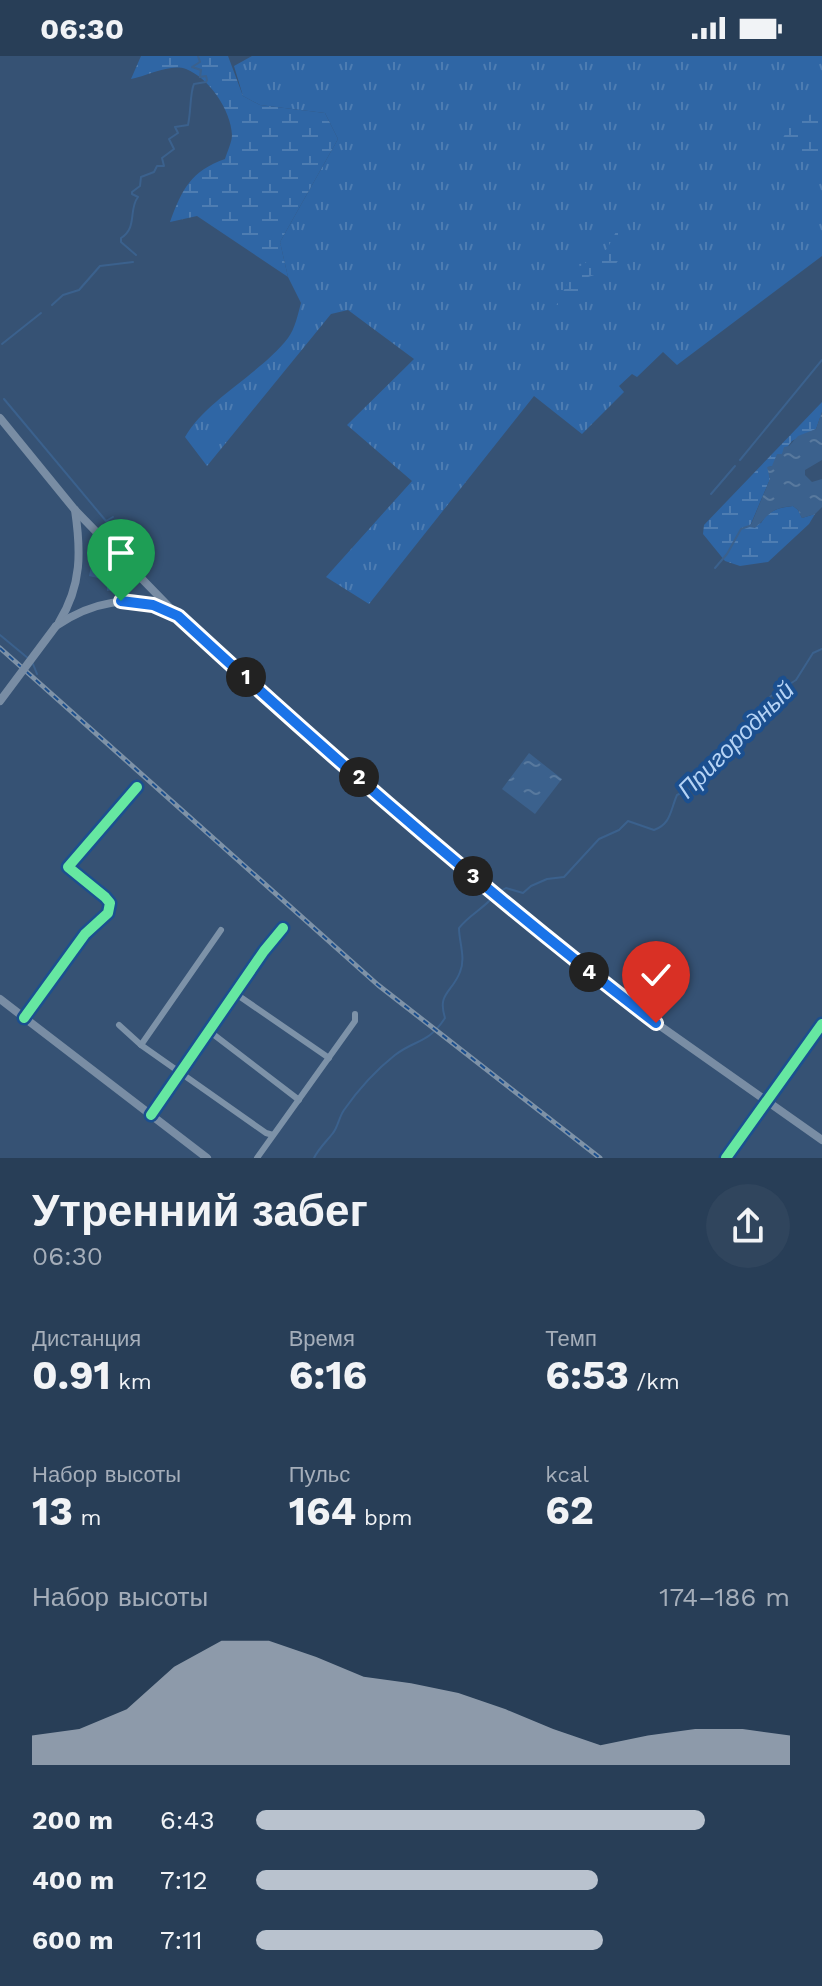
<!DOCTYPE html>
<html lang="ru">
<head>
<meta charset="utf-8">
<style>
	:root { --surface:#283e57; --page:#30455d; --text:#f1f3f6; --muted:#a5aeba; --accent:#b9c2ce }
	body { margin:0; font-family:"Work Sans",sans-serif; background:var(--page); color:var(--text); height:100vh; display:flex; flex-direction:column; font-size:30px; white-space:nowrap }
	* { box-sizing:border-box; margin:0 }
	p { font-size:26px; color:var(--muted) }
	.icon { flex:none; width:44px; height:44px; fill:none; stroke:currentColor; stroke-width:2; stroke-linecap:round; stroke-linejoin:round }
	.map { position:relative; height:1102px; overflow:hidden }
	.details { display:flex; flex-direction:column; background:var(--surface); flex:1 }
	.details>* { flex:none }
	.pin { position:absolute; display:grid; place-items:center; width:68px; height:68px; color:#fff; margin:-82px -34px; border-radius:50% 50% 50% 0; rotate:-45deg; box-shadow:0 0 8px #0007 }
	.pin .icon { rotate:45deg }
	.km { position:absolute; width:40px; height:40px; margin:-20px; border-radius:50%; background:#222; color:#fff; font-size:22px; line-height:40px; text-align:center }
	.round { display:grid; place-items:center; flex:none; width:84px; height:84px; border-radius:42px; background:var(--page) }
	.overview { display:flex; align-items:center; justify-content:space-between; height:136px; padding:0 32px }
	h1 { font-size:44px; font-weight:700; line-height:60px }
	.metrics { display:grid; grid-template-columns:repeat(3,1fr); gap:12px; height:136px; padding:8px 32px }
	.metrics div { display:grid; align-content:center }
	.metrics b { font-size:40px; font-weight:700 }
	.metrics small { font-size:22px; font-weight:400 }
	.metrics p { font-size:22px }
	.chart { height:224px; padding:16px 32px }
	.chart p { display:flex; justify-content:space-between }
	.chart svg { width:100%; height:144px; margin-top:8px; fill:var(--accent); opacity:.7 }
	ul { padding:0 32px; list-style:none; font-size:26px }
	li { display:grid; grid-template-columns:128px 96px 1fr; align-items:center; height:60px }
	li i { height:20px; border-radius:10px; background:var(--accent) }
	.status { display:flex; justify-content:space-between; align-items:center; height:56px; padding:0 40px; background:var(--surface); direction:ltr }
	.status svg { height:22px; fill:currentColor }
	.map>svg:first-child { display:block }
	.grass { fill:url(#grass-tufts) }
	.wetland { fill:url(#wetland-marsh) }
	.water { fill:url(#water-ripples) }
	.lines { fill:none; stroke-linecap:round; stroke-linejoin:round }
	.stream { stroke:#3b618d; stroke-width:2 }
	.street { stroke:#7d92a8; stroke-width:6 }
	.secondary { stroke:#798da4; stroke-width:8 }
	.rail-casing { stroke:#7e92a7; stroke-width:5 }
	.rail { stroke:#1b4f8f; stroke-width:2; stroke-dasharray:6; stroke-linecap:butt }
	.secondary-bridge { stroke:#798da4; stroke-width:8 }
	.cycleway-casing { stroke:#1b4f8f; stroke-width:15 }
	.cycleway { stroke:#66e7a1; stroke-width:10 }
	.route-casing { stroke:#fff; stroke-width:16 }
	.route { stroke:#1a73e8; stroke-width:10 }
	.labels { text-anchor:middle; stroke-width:8; stroke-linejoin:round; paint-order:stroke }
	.water-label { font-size:24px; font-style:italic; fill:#b5d3f5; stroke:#1b4f8f }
</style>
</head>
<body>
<div class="status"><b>06:30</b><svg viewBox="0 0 49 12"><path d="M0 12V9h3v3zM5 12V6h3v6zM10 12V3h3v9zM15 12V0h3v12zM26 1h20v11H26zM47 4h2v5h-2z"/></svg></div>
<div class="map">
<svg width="822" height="1102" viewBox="0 0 822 1102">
	<defs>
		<pattern id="grass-tufts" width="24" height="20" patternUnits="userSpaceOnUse" patternTransform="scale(2)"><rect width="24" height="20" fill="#2f66a5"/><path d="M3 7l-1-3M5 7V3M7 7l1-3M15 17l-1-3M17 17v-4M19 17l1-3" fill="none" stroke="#4e7db2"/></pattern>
		<pattern id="wetland-marsh" width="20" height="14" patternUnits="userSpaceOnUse" patternTransform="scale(2)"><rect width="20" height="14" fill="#2f66a5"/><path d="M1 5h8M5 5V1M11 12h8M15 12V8" fill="none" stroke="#4e7db2"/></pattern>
		<pattern id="water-ripples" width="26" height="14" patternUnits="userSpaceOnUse" patternTransform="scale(2)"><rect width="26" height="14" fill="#3b618d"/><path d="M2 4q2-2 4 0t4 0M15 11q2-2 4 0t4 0" fill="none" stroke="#58799e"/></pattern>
	</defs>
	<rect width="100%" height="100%" fill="#365274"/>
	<!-- grass -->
	<path class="grass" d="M252,0H822V200L677,309L663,296L637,321L632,318L619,330L624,336L582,378L534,340L369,548L326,521L412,425L347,369L414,303L348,254L331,258L207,410L185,381C206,344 260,318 288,282C295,273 298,258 301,247L288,221L280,186L338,83L325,57L260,49L243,40L234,10Z"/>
	<!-- wetland -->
	<g class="wetland">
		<path d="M141,0H228L243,40L260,49L325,57L338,83L280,186L288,221L197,160L170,166C182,133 191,115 225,103C227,96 232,86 232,79C231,54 209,22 186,13C171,7 147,20 131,23Z"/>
		<path d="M822,32V97L811,100L782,84L793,62L814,58Z"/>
		<path d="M619,170C626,207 619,211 585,222L572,247L555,264L554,254L574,214L607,193Z"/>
		<path d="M822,346V356L816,373L792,385L773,410L768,411L770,423L750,470L761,467C769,454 778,452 793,450L798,454L802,462L815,458L809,468L768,506L740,510L725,505L703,478L704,469Z"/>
	</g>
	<!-- water -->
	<g class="water">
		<path d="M822,356V404L805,414V419L812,426L822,423V451L815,458L802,462L798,454L793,450C770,452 770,458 755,472L750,471L770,423L767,411L772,410L777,398H782L784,391L789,390L798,380L816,373Z"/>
		<path d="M99,495L127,523L124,533L107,535V524L89,520L94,496Z"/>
		<path d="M529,697L562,723L535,758L502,733Z"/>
	</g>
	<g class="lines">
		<!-- stream -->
		<g class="stream">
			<path d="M136,199L121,186V182C138,171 128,154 138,141L132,138V136L140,130L141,121L154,116L157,110H164L162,102L174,93L169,83L178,77L175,71L188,69C191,56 190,36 194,28L206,26L207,24L206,20L200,21L201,14L192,11L200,6L198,0"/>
			<path d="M52,249L63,239L79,234L100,210L133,206"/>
			<path d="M2,288L41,257"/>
			<path d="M4,343L106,465L113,461"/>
			<path d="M740,404L822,304"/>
			<path d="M711,438L735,410"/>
			<path d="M715,512L727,498L741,473L752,469"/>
			<path d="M0,579L29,603"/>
			<path d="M33,608L37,618"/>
			<path d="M499,836L506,832L523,837L531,830L547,823L564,821L599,783L619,774L628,765L654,774C671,768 670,755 677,739L694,731L753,659L771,640L796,624L813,597L822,593"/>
			<path d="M314,1102C319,1092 326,1086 333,1077C338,1071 339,1061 344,1054C358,1034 376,1014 395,999C416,983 428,988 445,962C437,937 452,937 460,916C466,902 459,886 459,872C469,859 483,853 494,840"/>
		</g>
		<!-- street -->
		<g class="street">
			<path d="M236,938L329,1002"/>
			<path d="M24,962L85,878L108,857L110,847L105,841L68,811L137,731"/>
			<path d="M119,969L141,989L266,1077L273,1079"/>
			<path d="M209,975L299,1044"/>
			<path d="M141,989L221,874"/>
			<path d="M151,1059L264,895L283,872"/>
			<path d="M257,1102L355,965V958"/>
			<path d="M726,1102L822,968"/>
		</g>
		<!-- secondary -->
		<g class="secondary">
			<path d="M0,362L75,454L178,560L430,784L580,909L656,967L822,1084"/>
			<path d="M59,566C82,529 81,495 75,454"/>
			<path d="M56,570C90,547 132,536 171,556"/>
			<path d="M0,943L207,1102"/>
		</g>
		<defs>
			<path id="rail" d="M0,592L378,929L600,1102"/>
		</defs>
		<!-- rail casing -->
		<use href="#rail" class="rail-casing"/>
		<!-- rail -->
		<use href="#rail" class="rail"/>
		<!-- secondary-bridge -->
		<path class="secondary-bridge" d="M0,645L56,570"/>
		<defs>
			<g id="cycleway">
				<path d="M24,962L85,878L108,857L110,847L105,841L68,811L137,731"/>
				<path d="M151,1059L264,895L283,872"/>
				<path d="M726,1102L822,968"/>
			</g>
		</defs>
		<!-- cycleway casing -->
		<use href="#cycleway" class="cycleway-casing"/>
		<!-- cycleway -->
		<use href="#cycleway" class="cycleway"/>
	</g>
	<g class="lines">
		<defs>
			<path id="route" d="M121,545L153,549L178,560C332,702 490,840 656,967"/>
		</defs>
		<!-- route casing -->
		<use href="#route" class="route-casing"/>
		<!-- route -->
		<use href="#route" class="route"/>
	</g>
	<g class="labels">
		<!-- water labels -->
		<g class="water-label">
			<text transform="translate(736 684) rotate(-45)" y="8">Пригородный</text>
		</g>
	</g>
</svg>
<div class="pin" style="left:121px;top:545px;background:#1e9e55"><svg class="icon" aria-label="arrive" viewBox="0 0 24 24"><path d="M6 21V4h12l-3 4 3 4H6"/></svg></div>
<div class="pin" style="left:656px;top:967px;background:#d93025"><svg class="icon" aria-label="check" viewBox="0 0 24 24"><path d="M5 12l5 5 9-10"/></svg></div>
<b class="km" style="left:246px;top:621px">1</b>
<b class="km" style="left:359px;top:721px">2</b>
<b class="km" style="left:473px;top:820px">3</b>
<b class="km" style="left:589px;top:916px">4</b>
</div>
<section class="details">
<div class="overview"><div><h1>Утренний забег</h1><p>06:30</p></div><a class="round"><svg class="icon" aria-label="share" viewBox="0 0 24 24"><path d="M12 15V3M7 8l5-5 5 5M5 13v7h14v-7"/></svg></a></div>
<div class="metrics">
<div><p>Дистанция</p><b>0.91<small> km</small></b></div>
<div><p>Время</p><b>6:16</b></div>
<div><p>Темп</p><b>6:53<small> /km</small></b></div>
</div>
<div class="metrics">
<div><p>Набор высоты</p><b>13<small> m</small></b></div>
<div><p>Пульс</p><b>164<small> bpm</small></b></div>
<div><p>kcal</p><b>62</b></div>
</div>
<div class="chart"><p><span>Набор высоты</span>174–186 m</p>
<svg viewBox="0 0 160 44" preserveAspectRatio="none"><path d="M0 44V35L10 33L20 27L30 14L40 6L50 6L60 11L70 17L80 19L90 22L100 27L110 33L120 38L130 35L140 33L150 33L160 35V44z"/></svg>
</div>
<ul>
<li><b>200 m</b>6:43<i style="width:84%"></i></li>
<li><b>400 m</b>7:12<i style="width:64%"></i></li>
<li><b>600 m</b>7:11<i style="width:65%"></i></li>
</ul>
</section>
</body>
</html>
